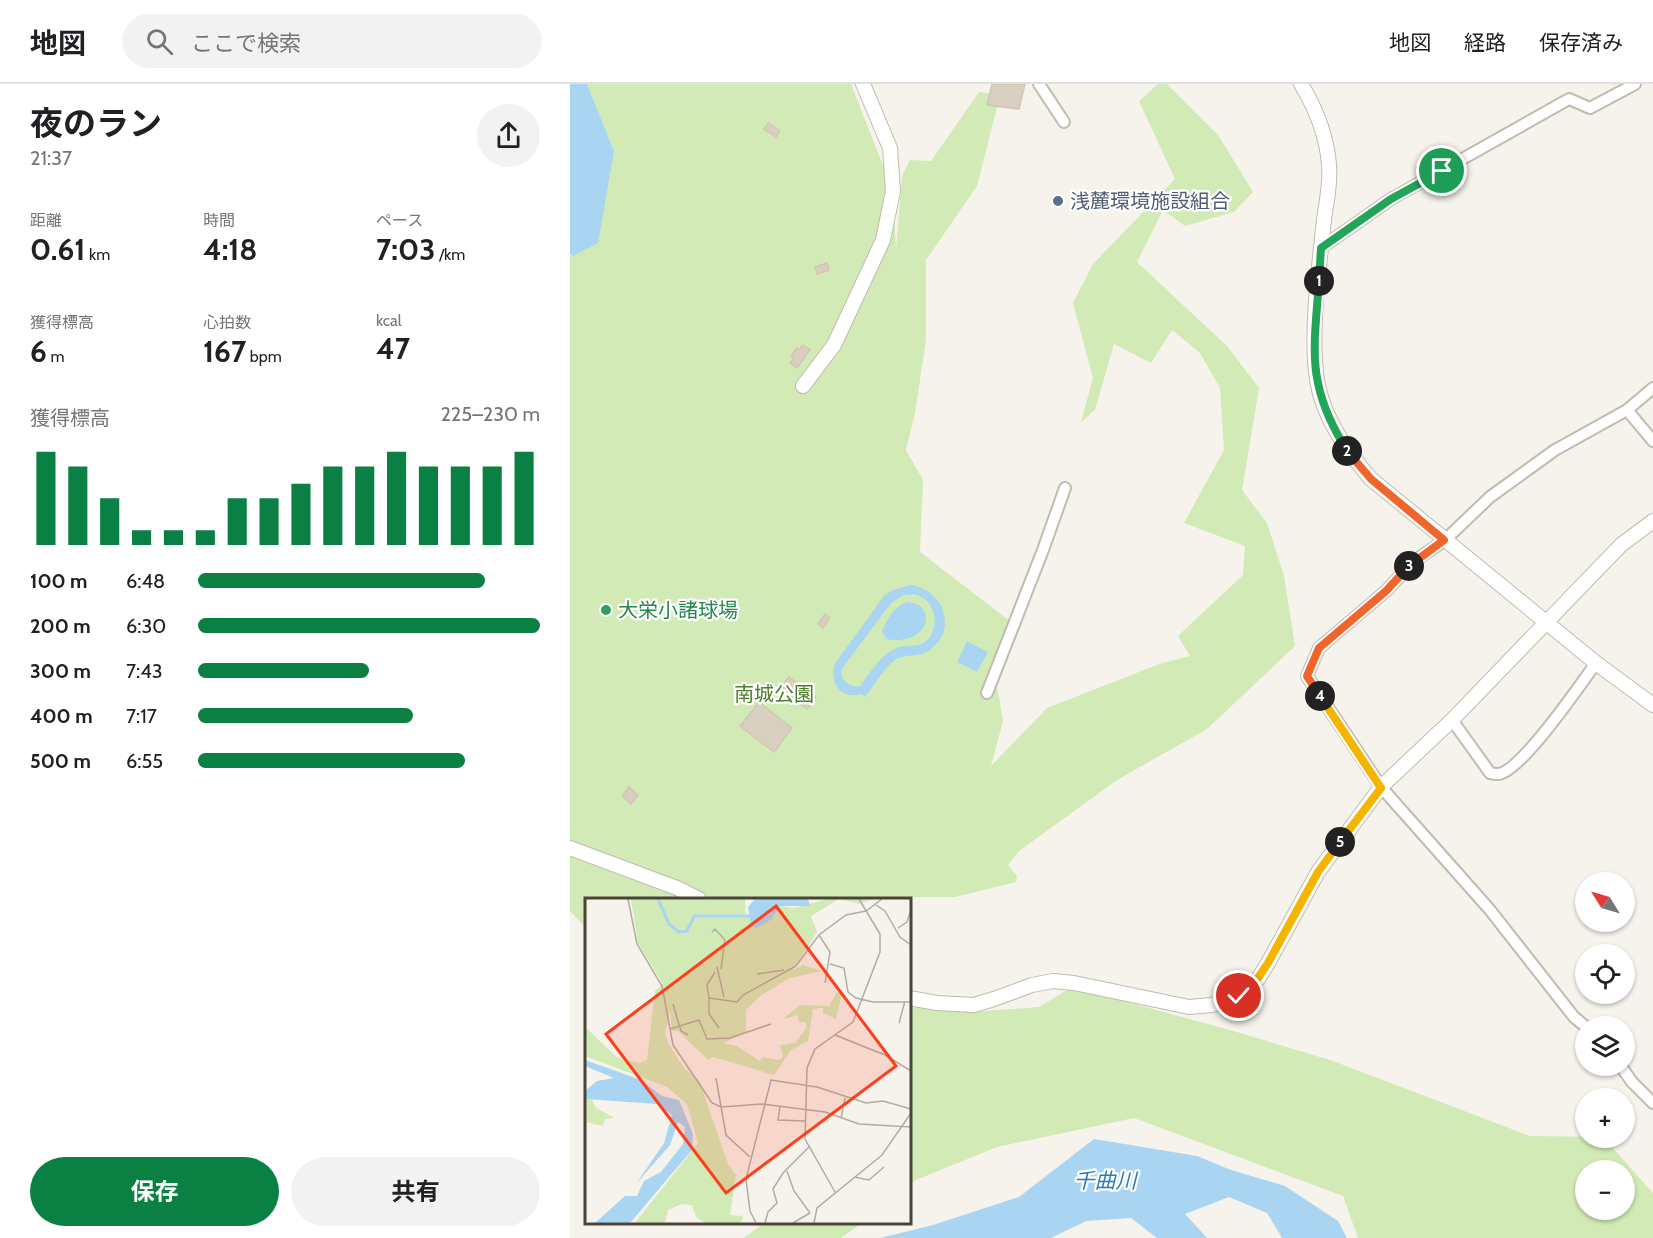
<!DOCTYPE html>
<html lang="ja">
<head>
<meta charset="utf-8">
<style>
	:root { --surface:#fff; --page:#f2f2f2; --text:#202124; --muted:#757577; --line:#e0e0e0; --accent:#0b8043 }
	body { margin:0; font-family:Cabin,"Noto Sans JP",sans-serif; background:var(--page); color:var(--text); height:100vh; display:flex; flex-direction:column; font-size:22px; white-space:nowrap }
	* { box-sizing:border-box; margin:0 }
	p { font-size:20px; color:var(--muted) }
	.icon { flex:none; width:33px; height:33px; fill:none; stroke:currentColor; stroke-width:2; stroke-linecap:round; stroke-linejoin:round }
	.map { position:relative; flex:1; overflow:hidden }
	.drawer { display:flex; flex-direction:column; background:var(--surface); width:570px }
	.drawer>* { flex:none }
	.needle { width:39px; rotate:307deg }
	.buttons { position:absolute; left:1005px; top:788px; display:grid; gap:12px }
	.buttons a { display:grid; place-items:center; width:60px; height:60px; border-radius:50%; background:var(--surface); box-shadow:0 2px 4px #0004; font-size:30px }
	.pin { position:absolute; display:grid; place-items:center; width:51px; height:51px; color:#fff; margin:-26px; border:3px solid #fff; border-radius:50%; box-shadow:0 2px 6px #0007 }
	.km { position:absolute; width:30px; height:30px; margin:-15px; border-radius:50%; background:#222; color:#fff; font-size:16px; line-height:30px; text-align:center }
	.round { display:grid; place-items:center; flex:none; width:63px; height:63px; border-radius:32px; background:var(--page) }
	.summary { display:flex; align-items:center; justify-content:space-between; height:102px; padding:0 30px }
	h1 { font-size:33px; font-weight:700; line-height:45px }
	.metrics { display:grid; grid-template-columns:repeat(3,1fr); gap:9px; height:102px; padding:6px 30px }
	.metrics div { display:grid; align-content:center }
	.metrics b { font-size:30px; font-weight:700 }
	.metrics small { font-size:16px; font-weight:400 }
	.metrics p { font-size:16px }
	.chart { height:168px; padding:12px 30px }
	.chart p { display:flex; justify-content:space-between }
	.chart svg { width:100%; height:108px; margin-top:6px; stroke:var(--accent); stroke-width:6 }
	.primary-button { display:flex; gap:12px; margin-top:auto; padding:12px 30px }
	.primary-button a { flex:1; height:69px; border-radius:36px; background:var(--accent); color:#fff; font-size:24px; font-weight:700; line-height:69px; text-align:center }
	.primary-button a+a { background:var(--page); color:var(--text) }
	ul { padding:0 30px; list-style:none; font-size:20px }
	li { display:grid; grid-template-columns:96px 72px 1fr; align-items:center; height:45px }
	li i { height:15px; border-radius:8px; background:var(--accent) }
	header { display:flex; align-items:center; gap:36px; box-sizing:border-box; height:84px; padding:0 30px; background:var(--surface); border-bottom:2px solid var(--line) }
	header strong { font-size:28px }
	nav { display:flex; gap:33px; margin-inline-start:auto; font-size:21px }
	.search { width:420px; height:54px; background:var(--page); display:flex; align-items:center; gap:15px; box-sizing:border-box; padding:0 21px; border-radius:33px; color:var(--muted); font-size:22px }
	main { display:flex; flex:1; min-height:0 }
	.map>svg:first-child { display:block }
	.green { fill:#d2eab5; fill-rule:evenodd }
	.water { fill:#a9d4f2; fill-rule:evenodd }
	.building { fill:#d8cfc1; stroke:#d3c7b4; stroke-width:1.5 }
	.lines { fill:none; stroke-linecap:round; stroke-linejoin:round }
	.minor-casing { stroke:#c2bbae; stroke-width:14 }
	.tertiary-casing { stroke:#c2bbae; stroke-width:16 }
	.minor { stroke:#fff; stroke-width:10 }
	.tertiary { stroke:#fff; stroke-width:14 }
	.split-1-casing { stroke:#fff; stroke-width:12 }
	.split-2-casing { stroke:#fff; stroke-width:12 }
	.split-3-casing { stroke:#fff; stroke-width:12 }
	.split-4-casing { stroke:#fff; stroke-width:12 }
	.split-5-casing { stroke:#fff; stroke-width:12 }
	.split-6-casing { stroke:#fff; stroke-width:12 }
	.split-1 { stroke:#22a559; stroke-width:8 }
	.split-2 { stroke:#22a559; stroke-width:8 }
	.split-3 { stroke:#f0652b; stroke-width:8 }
	.split-4 { stroke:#f0652b; stroke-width:8 }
	.split-5 { stroke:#f5b400; stroke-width:8 }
	.split-6 { stroke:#f5b400; stroke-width:8 }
	.service-dot { fill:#5c6f8a; stroke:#fff; stroke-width:2 }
	.leisure-dot { fill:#2e9e5b; stroke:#fff; stroke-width:2 }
	.labels { text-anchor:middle; stroke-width:4.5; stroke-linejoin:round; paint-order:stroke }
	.service-label { font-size:20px; fill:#4e5e75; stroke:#fff; text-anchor:start }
	.leisure-label { font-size:20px; fill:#27864d; stroke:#fff; text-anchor:start }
	.park-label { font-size:20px; fill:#4a7f2a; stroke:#fff }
	.water-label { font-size:21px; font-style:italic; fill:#2e7ab2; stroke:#fff }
	.inset-river { fill:none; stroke:#a9d4f2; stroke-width:3 }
	.inset-road { fill:none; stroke:#b2ada4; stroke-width:1.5 }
	.view { fill:#fc3f1d; fill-opacity:0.15; stroke:#fc3f1d; stroke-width:3 }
	.inset-edge { fill:none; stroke:#4b4439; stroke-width:3 }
</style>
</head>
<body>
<header>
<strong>地図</strong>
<div class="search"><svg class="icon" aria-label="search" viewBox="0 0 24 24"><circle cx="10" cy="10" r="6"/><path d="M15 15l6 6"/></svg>ここで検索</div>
<nav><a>地図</a><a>経路</a><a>保存済み</a></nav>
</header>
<main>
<section class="drawer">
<div class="summary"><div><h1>夜のラン</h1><p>21:37</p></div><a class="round"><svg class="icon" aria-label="share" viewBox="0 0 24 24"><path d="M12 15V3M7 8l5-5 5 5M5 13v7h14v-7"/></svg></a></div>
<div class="metrics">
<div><p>距離</p><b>0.61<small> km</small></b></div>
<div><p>時間</p><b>4:18</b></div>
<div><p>ペース</p><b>7:03<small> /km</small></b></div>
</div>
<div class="metrics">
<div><p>獲得標高</p><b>6<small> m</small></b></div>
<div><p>心拍数</p><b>167<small> bpm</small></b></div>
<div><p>kcal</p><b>47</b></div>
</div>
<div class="chart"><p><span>獲得標高</span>225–230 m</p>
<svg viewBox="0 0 160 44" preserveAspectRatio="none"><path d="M5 44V6M15 44V12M25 44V25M35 44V38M45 44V38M55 44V38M65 44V25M75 44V25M85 44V19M95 44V12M105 44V12M115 44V6M125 44V12M135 44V12M145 44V12M155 44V6"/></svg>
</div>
<ul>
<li><b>100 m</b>6:48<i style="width:84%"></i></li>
<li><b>200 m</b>6:30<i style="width:100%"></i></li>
<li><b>300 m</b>7:43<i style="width:50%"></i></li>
<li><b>400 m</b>7:17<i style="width:63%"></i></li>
<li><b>500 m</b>6:55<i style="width:78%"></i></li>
</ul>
<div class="primary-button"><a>保存</a><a>共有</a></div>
</section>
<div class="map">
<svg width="1083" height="1154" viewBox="0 0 1083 1154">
	<rect width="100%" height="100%" fill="#f6f3ec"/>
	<!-- green -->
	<g class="green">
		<path d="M17,0H281L323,107L326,166L332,92L340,76L361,77L409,8L430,11L407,102L356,176V256L345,329L336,366L353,396L350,468L445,541L425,590L433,637L421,682L477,624L592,579L620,572L608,552L673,491L675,462L614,439L654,366L650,304L630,269L602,246L581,279L544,260L525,326L511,338L523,294L503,219L523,180L605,95L569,17L588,0H597L648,51L683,108L664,128L615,142L593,126L567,178L657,262L689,304L672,406L697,439L714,492L725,562L637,645L547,696L449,767L438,781L447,792L446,798L385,813H336L327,815H140L131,808L115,815H16V844L0,827V171L3,172L44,67Z"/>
		<path d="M502,903L667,948L763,977L960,1052L1033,1053L1083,1109V1154H788L773,1112L564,1034L427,1063L346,1096L339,1102V923L402,928L469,923ZM1016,1086H1054V1125H1016Z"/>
		<path d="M195,1138H293L271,1154H174Z"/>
	</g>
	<!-- water -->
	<g class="water">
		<path d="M0,0H17L44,67L28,159L3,172L0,170Z"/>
		<path d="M341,501C373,506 389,545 360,566C349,574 335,569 325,576C313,585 304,602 295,613L291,610C271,616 260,599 264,581L314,512L323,506ZM333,511C337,511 343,510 347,511C366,517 371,544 356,557C348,564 339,560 330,563C312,568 301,588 290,602C279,604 271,597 271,586L321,519Z"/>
		<path d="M337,518C369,520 360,563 316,555L312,547C318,534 323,523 337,518Z"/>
		<path d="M397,557L418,568L407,588L387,578Z"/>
		<path d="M524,1055L627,1072L661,1086L715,1102L768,1137L777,1154H712L697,1129L659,1113L615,1130L637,1154H587L561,1134L516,1137L481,1154H310L363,1141L449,1113Z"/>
	</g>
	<!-- building -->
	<g class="building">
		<path d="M422,0H455L449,25L417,21Z"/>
		<path d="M199,39L210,47L206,53L194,45Z"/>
		<path d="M257,179L259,186L247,190L245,183Z"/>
		<path d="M233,261L240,266L227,284L220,279L224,274L221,272L227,264L229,266Z"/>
		<path d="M255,530L260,534L253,544L248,540Z"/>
		<path d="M219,593L246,613L237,625L210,604Z"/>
		<path d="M189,618L222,644L204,668L170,642Z"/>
		<path d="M59,703L68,711L61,720L52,712Z"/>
	</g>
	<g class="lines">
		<defs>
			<g id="minor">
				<path d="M469,0L494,38"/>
				<path d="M751,164L821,115L999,15L1020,24L1065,0"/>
				<path d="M1057,326L1083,357"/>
				<path d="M417,609L473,466L495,404"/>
				<path d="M882,636L920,689C923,690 926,690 929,690C953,685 1010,601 1026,579"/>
				<path d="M1016,943L1004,933L920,826L811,703L737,592L749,564L816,507L843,478L875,456L920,413L985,366L1057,326L1083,304"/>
				<path d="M1050,981L1062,998L1083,1019"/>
			</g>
			<g id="tertiary">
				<path d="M731,0C746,25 757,52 759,81C761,99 756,119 754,136C749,184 740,249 747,296C753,334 777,367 801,395L1026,579L1083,621"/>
				<path d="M233,302L264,261L313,156L323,107L320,64L293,0"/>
				<path d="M0,764L107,804L129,815"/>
				<path d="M339,914L367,919L404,921L424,915L462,901L483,897L504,899L619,923L642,921L669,912L688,895L698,879L748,788L811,703L882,636L1051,461L1083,437"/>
			</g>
		</defs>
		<!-- minor casing -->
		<use href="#minor" class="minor-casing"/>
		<!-- tertiary casing -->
		<use href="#tertiary" class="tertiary-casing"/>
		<!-- minor -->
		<use href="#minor" class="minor"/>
		<!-- tertiary -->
		<use href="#tertiary" class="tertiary"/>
	</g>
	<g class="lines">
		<defs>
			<path id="split-1" d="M749,197L751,164L821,115L872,87"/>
			<path id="split-2" d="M749,197C747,229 741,268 748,299C753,324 764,345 777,367"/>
			<path id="split-3" d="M777,367L801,395L874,456L839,482"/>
			<path id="split-4" d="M750,612L737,592L749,564L816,507L839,482"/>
			<path id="split-5" d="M750,612L811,704L770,758"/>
			<path id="split-6" d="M669,912L688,894L698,879L748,788L770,758"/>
		</defs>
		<!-- split-1 casing -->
		<use href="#split-1" class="split-1-casing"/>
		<!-- split-2 casing -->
		<use href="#split-2" class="split-2-casing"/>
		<!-- split-3 casing -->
		<use href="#split-3" class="split-3-casing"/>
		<!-- split-4 casing -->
		<use href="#split-4" class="split-4-casing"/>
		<!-- split-5 casing -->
		<use href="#split-5" class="split-5-casing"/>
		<!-- split-6 casing -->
		<use href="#split-6" class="split-6-casing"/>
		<!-- split-1 -->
		<use href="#split-1" class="split-1"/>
		<!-- split-2 -->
		<use href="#split-2" class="split-2"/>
		<!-- split-3 -->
		<use href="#split-3" class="split-3"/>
		<!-- split-4 -->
		<use href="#split-4" class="split-4"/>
		<!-- split-5 -->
		<use href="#split-5" class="split-5"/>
		<!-- split-6 -->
		<use href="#split-6" class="split-6"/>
	</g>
	<!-- markers -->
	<circle class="service-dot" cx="488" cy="117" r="6"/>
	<circle class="leisure-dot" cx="36" cy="526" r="6"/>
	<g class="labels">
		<!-- service labels -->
		<g class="service-label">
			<text x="500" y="124">浅麓環境施設組合</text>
		</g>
		<!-- leisure labels -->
		<g class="leisure-label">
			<text x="48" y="533">大栄小諸球場</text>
		</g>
		<!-- park labels -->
		<g class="park-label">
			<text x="204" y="617">南城公園</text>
		</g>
		<!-- water labels -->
		<g class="water-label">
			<text x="535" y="1104">千曲川</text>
		</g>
	</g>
	<!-- overview -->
	<g transform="translate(15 814)">
		<rect width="326" height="326" fill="#f6f3ec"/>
		<path d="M46,1H160V14L171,30L186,22L195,8L210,10L242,1H287L274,6L254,1L226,18L232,34L208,72L218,67L237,73L205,80L175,98L161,112V134L138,145L152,148L175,163L177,159L194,162L198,159L195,147L210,145L221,131V124L214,125L213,117L198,121L215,107L244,108L252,94L257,95L251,121L238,115V110L228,111L223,143L206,152L189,177L128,159L123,162L93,133H87L85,113L80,135L83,145L99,170L114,182L143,266L151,277L145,317L158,318L156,325H120L111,319L107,307L96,306L83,312L80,325H50L113,245L102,206L82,189L0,158V129L33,160L54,165L62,162L70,93L78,86L53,45ZM0,201L7,202L11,210L30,220L20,221L18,228L0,224Z" fill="#d2eab5"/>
		<path d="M170,1H223L225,8H195L186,22L171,30L166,28L163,9ZM0,162L56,182L77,198L94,202L108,236L107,252L45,325H10L40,298H52L59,283L76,274L98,246L100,229L93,224L85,247L51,286L79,245L87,217L72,206L0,201V193L12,183L29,180L0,168Z" fill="#a9d4f2"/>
		<path class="inset-river" d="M73,1L84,26L94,34L102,33L109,18H165"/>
		<path class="inset-road" d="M43,1L52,46L77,88L88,147L127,205L136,209L177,206L240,214L274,226L326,229M291,7L300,13L315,39L326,47M313,30L322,24L325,15M127,34L130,31L140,42L136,71M234,37L245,54L240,85M245,66L259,70L263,94L271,100L288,104H326M132,69L139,99M172,76L199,72M124,100L122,87L130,74M88,106L96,133L103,137M314,125L320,103M134,130L124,116V100L152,104L158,97L211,68L234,37L261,17L281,13L297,1M85,131L114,122L122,141L145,140L186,126M250,137L300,157L326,173M131,180L141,237L165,259M195,208L193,222L220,223M256,220L260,200M202,273L209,293L225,315M269,279L284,282L299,269M250,294L220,241L222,170L230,151L268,124L295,54V36L274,1M171,325L165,313L161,281L186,182L232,189L281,205L298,203L326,211M180,325L183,314L192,305L188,291L198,275L224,249M208,325L225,315M229,325L232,310L297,257L326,215"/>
		<path class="view" d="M191,8L311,168L141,295L21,136Z"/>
		<rect width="326" height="326" class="inset-edge"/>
	</g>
</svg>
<div class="buttons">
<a><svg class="needle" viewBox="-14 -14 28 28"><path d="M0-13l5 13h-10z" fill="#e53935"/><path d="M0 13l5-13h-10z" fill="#757577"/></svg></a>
<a><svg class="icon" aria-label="locate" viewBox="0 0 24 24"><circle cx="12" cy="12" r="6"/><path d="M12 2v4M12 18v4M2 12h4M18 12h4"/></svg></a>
<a><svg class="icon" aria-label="layers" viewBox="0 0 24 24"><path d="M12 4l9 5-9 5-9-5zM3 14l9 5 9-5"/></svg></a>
<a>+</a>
<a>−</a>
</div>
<div class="pin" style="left:872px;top:87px;background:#1e9e55"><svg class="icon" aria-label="arrive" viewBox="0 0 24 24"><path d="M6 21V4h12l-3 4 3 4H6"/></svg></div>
<div class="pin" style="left:669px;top:912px;background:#d93025"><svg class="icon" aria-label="check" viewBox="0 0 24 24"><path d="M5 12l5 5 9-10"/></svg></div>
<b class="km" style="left:749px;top:197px">1</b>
<b class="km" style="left:777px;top:367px">2</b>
<b class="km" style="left:839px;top:482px">3</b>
<b class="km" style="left:750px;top:612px">4</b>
<b class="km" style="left:770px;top:758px">5</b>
</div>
</main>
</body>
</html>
